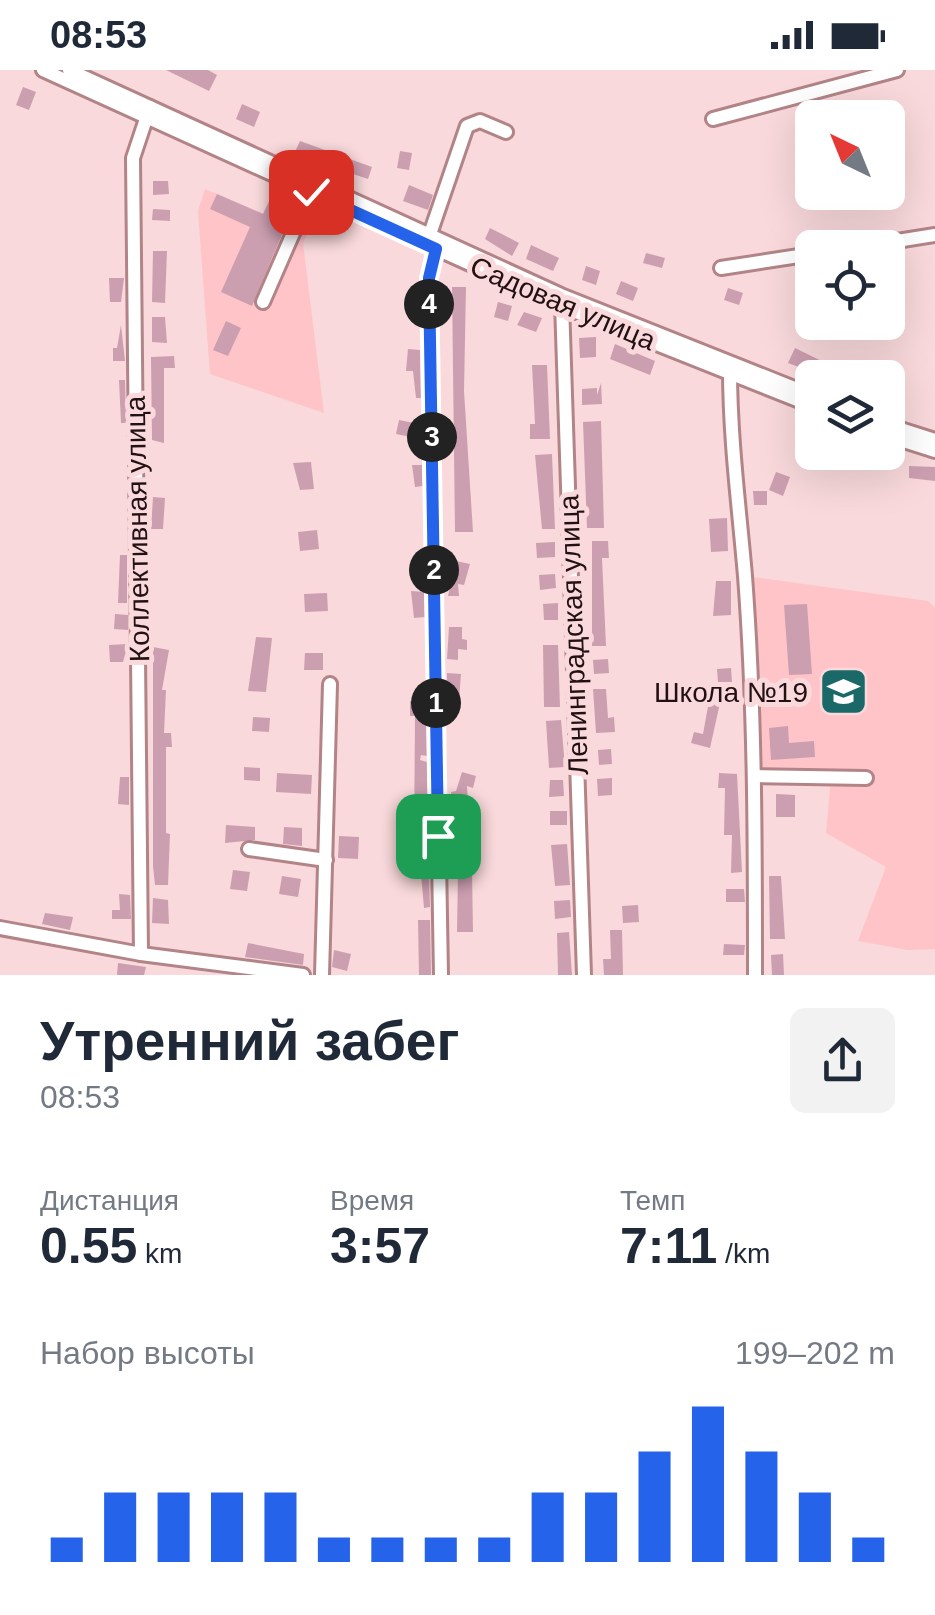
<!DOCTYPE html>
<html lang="ru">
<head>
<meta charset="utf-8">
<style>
	:root { --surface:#fff; --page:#f2f2f3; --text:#1f2937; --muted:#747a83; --accent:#2563eb }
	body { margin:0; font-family:Helvetica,sans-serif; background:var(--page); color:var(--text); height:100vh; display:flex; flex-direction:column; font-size:38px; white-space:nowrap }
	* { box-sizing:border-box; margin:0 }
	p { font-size:32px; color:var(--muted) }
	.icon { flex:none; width:55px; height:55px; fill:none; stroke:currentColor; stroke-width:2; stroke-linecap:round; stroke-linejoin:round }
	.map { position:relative; height:905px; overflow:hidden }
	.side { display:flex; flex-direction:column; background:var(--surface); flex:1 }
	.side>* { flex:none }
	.needle { width:65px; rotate:317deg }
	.fabs { position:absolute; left:795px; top:30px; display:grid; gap:20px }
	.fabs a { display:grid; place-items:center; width:110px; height:110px; border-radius:15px; background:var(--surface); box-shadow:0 10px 40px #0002; font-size:50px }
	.pin { position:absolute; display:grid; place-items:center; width:85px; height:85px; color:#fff; margin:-42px; border-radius:20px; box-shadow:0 5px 15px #0006 }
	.km { position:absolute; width:50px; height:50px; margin:-25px; border-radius:50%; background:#222; color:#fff; font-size:28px; line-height:50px; text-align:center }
	.round { display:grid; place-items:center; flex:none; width:105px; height:105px; border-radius:15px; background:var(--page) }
	.summary { display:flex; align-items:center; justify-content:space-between; height:170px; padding:0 40px }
	h1 { font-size:55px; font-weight:800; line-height:75px }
	.stats { display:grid; grid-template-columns:repeat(3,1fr); gap:15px; height:170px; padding:10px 40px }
	.stats div { display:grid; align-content:center }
	.stats b { font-size:50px; font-weight:800 }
	.stats small { font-size:28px; font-weight:400 }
	.stats p { font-size:28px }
	.chart { height:280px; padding:20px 40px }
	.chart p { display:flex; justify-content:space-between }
	.chart svg { width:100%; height:180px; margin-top:10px; stroke:var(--accent); stroke-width:6 }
	.status { display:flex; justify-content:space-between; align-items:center; height:70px; padding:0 50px; background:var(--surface); direction:ltr }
	.status svg { height:28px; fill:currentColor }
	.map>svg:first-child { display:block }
	.built { fill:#ffc4c8 }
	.building { fill:#cc9fb0 }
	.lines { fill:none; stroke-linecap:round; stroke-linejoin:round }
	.minor-casing { stroke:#b28487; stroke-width:18 }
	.minor { stroke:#fff; stroke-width:12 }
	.route-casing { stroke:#fff; stroke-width:20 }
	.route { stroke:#2563eb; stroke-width:12 }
	.labels { text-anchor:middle; stroke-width:10; stroke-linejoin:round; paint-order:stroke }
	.street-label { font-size:28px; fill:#221112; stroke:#f9d9db }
	.poi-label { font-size:28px; fill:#221112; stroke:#f9d9db; text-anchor:end }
</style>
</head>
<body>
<div class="status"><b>08:53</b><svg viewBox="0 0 49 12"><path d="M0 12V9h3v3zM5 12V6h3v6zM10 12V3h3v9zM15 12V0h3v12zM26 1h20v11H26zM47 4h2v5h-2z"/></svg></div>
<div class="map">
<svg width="935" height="905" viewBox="0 0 935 905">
	<rect width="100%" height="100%" fill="#f9d9db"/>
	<!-- built -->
	<g class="built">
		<path d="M205,119L308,162L303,173L324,343L210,304L198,141Z"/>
		<path d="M745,506L928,531L935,538V879L908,880L858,871L886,797L826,763L831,707L754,706Z"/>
	</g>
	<!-- building -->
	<g class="building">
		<path d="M166,0H208L217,5L209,21Z"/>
		<path d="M23,17L36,22L29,40L16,35Z"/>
		<path d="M242,34L260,42L254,57L236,49Z"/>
		<path d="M300,71L372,97L368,109L294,84Z"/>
		<path d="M400,81L412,83L409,100L397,98Z"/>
		<path d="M153,111H168L169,124L153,125Z"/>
		<path d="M409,115L433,125L428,140L403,131Z"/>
		<path d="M274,121L296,131L252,236L221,222L250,157L210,139L217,124L263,144Z"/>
		<path d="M153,139L170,140V151L152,150Z"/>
		<path d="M490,158L519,173L512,186L485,169Z"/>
		<path d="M531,175L559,188L553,201L526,189Z"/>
		<path d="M153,181H167L165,233L152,232Z"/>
		<path d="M646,183L665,188L662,198L643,193Z"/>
		<path d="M586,196L600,201L596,215L582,210Z"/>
		<path d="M109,208H124L121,232H110Z"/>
		<path d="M621,211L638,218L633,231L616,224Z"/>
		<path d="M452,217H466L464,321L473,462H455Z"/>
		<path d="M728,218L743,223L739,235L724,230Z"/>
		<path d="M498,232L512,236L508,251L494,247Z"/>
		<path d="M524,242L542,248L536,262L517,255Z"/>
		<path d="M152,247H165L167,273L152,272Z"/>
		<path d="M226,251L241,258L228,286L213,280Z"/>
		<path d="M121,255L125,291H113V278H117Z"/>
		<path d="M596,267V287L580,288L579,268Z"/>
		<path d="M615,274L655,291L650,305L610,289Z"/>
		<path d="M795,278L844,302L846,297L855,300V308H829L788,293Z"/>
		<path d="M408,279L420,280L421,328H416L413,301H406Z"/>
		<path d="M174,286L175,298H164V373L152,370L151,287Z"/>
		<path d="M532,295H547L550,369H530V354H535Z"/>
		<path d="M119,310H125L126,353H121Z"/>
		<path d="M601,313L602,334L582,335V319L597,318V325Z"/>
		<path d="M399,350L414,353L411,367L396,364Z"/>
		<path d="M601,351L604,458H587L583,352Z"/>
		<path d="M552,384L555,459H542L535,385Z"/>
		<path d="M311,392L314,419L300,420L293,393Z"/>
		<path d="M412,395H422L423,416L415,417Z"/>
		<path d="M909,396L935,397V411L909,408Z"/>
		<path d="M776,402L790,407L783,426L769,420Z"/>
		<path d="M753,421H767V435H754Z"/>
		<path d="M153,427L165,428L163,459H151Z"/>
		<path d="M727,448L728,481L711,482L709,449Z"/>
		<path d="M317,460L319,479L300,481L298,462Z"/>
		<path d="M592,471H608L609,488H602L606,576H592Z"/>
		<path d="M555,472V487L537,488L536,473Z"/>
		<path d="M120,485H127V533H118Z"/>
		<path d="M456,491L470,494L464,515L458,514L459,526H448Z"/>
		<path d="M555,504L556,518L540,520L539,505Z"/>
		<path d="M716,511H731V545L713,546Z"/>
		<path d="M411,521L424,522L425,547L414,548Z"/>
		<path d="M327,523L328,541L305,542L304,524Z"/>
		<path d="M558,533V550H544L543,534Z"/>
		<path d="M807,534L812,604L789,605L784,535Z"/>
		<path d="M115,544L128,545V560L114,559Z"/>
		<path d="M449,557H462V569L467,570V580L458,579V590L447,589Z"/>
		<path d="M256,567L272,568L266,622L248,621Z"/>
		<path d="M128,574L123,592H110L109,575Z"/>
		<path d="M543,575H558L560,637H544Z"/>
		<path d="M153,577L169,580L162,620H166L164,663H171L172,677H166V763L170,764L168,815H155L153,796Z"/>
		<path d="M305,583H323V600H304Z"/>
		<path d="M608,589L609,603L594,604L593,590Z"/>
		<path d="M731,598L732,612H718L717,599Z"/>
		<path d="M447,603L461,604L459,630L447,628Z"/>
		<path d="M593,619H606L608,648L614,647L615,662L596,663Z"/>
		<path d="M410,631H426L427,686L421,685L420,690L427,692L429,773H414L415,646H410Z"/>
		<path d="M709,631L720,633L710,678L691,673L694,662L703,664Z"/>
		<path d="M253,647L270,648L269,662L252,661Z"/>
		<path d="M561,650L565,697L549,698L546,651Z"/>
		<path d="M788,656L789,673L814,671L815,687L771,690L769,658Z"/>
		<path d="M611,679L612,694L599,695L598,680Z"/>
		<path d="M244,697L260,698V711L244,710Z"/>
		<path d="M462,702L476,706L473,718L467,716L468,734H452L451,722L456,721Z"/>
		<path d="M277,703L312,705L311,724L276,722Z"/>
		<path d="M719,703L737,704L742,802L731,803L732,765H724L725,718H718Z"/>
		<path d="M120,707H129V735L118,734Z"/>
		<path d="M612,708V725L598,726L597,709Z"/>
		<path d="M550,710H563L564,726L549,727Z"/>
		<path d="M776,724L795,725V747H776Z"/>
		<rect x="550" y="741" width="17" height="14"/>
		<path d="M452,750H466L467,762H459L461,785L452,786Z"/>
		<path d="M226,755L255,757V770L225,773Z"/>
		<path d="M284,757L302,758V776L283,774Z"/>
		<path d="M339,766L359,767L358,789L338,788Z"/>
		<path d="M567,774L570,815L555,816L551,775Z"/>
		<path d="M233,800L250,802L247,821L230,819Z"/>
		<path d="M458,800L472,801L473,862H457Z"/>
		<path d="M421,804L429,805L430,837L424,838Z"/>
		<path d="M282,806L301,809L298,827L279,824Z"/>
		<path d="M769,806H781L785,869H770Z"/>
		<path d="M726,819H744L745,832H726Z"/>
		<path d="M119,824L130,825L131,849H112V840H120Z"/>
		<path d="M153,828L168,830L169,854L152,853Z"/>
		<path d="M570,830L571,847L555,849L554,831Z"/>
		<path d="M638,835L639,852L623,853L622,836Z"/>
		<path d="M45,843L73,847L70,860L42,854Z"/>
		<path d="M418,850H430L431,905H419Z"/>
		<path d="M610,860H622L623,905H604L603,889H611Z"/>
		<path d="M569,862L572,905H558L557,863Z"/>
		<path d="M248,873L304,884L303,895L245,887Z"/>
		<path d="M724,874L745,875L744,885H723Z"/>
		<path d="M334,880L351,884L347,901L332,897Z"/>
		<path d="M783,884L784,905H772L771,885Z"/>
		<path d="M118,893L146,897L144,905H117Z"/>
	</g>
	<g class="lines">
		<defs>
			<g id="minor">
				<path d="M43,0L571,240L812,336"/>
				<path d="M69,0L561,225L812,325"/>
				<path d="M713,49L897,0"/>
				<path d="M853,178L935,165"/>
				<path d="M721,198L812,184"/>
				<path d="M263,232L311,122"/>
				<path d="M562,233L584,905"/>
				<path d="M730,299C730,369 739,436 745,506C755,639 755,772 755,905"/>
				<path d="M888,355L935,370"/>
				<path d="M888,366L935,381"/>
				<path d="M754,706L866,708"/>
				<path d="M249,779L326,790"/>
				<path d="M0,858L141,884L303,905"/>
				<path d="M141,884L133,88L150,37"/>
				<path d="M322,905L330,614"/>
				<path d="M441,905L429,208L436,179L430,164L467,56L480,51L506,62"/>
			</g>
		</defs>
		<!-- minor casing -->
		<use href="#minor" class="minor-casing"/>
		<!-- minor -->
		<use href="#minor" class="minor"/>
	</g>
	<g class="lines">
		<defs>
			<path id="route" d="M311,122L436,179L429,208L438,766"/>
		</defs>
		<!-- route casing -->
		<use href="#route" class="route-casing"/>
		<!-- route -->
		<use href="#route" class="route"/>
	</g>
	<!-- icons -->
	<defs>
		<symbol id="school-square" viewBox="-11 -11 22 22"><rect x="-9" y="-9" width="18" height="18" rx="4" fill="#1b6868" stroke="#f9d9db"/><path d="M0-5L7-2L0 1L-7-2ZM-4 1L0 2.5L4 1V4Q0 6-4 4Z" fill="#fff"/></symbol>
	</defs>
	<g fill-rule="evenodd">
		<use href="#school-square" x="816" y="594" width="55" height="55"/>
	</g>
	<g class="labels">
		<!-- street labels -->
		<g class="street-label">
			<text transform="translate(563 233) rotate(23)" y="10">Садовая улица</text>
			<text transform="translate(137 459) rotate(-91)" y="10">Коллективная улица</text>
			<text transform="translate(573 565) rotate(-92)" y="10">Ленинградская улица</text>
		</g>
		<!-- poi labels -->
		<g class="poi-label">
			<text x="808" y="632">Школа №19</text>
		</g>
	</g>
</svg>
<div class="fabs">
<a><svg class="needle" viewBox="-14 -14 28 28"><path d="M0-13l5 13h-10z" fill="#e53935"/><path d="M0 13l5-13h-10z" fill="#747a83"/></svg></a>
<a><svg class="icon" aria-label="locate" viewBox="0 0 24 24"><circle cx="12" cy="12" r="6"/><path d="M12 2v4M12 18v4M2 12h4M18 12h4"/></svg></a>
<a><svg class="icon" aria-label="layers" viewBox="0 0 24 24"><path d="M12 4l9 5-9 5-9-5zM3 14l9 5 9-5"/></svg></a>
</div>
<div class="pin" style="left:438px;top:766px;background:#1e9e55"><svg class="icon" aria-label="arrive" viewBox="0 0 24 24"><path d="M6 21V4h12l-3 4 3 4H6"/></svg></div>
<div class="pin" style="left:311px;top:122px;background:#d93025"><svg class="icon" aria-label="check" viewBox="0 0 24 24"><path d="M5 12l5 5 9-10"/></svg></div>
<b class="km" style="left:436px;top:633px">1</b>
<b class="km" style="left:434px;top:500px">2</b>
<b class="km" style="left:432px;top:367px">3</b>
<b class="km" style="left:429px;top:234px">4</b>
</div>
<section class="side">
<div class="summary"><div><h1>Утренний забег</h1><p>08:53</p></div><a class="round"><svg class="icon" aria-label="share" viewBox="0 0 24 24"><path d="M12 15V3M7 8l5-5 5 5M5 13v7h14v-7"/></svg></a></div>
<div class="stats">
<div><p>Дистанция</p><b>0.55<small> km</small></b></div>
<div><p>Время</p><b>3:57</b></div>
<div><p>Темп</p><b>7:11<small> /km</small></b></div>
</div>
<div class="chart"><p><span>Набор высоты</span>199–202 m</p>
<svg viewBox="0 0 160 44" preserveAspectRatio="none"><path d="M5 44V38M15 44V27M25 44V27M35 44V27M45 44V27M55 44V38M65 44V38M75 44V38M85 44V38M95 44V27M105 44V27M115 44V17M125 44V6M135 44V17M145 44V27M155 44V38"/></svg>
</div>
</section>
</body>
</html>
